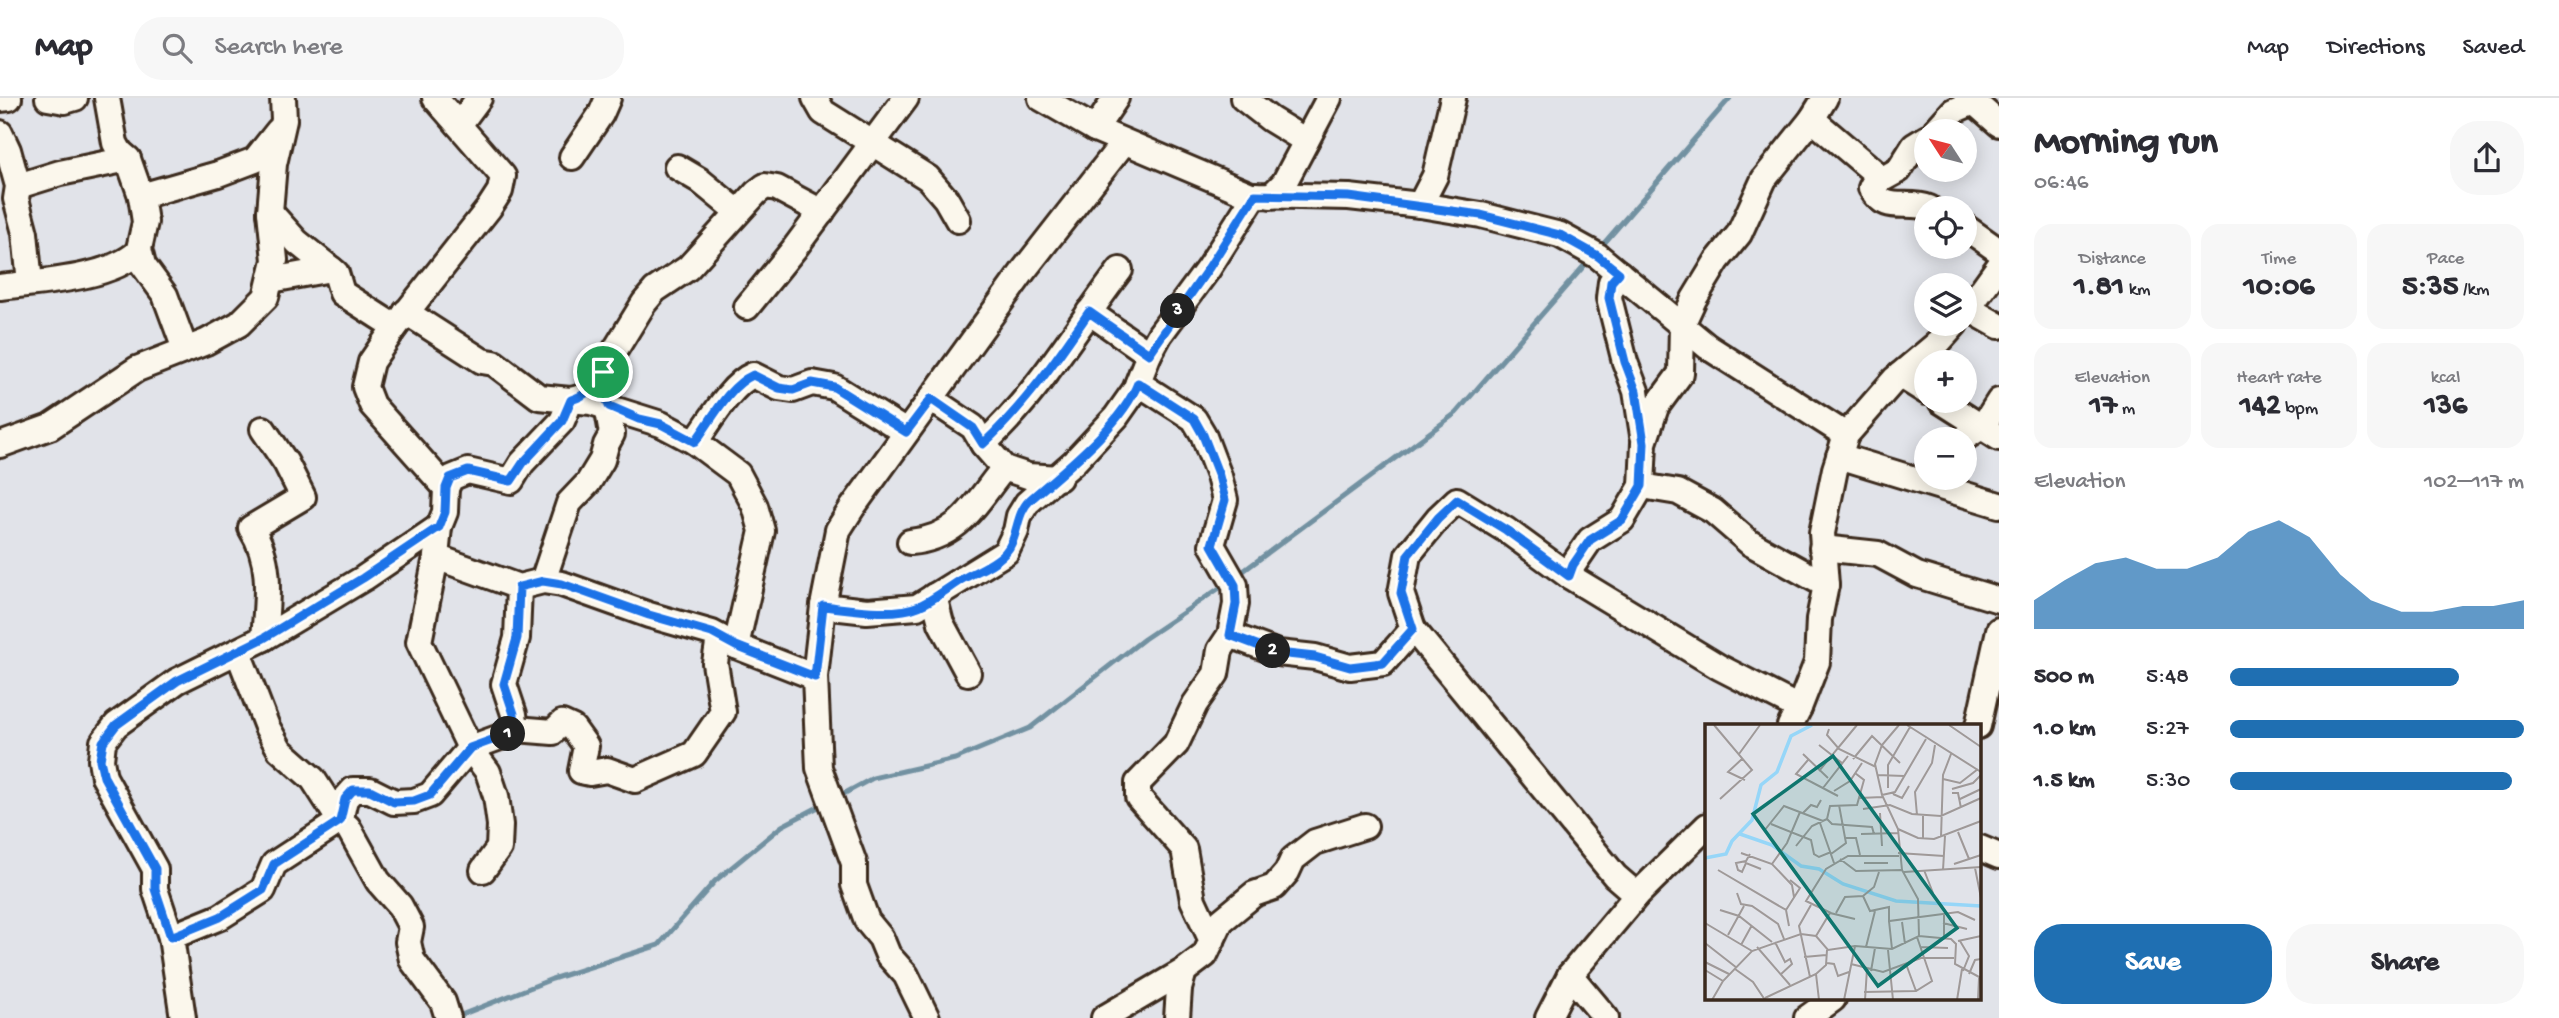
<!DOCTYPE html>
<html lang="en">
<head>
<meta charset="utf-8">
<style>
	:root { --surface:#fff; --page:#f7f7f7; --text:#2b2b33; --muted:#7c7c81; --line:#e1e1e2; --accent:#1f6fb2 }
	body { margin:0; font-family:"Gochi Hand",sans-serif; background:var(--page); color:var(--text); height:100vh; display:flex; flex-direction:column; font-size:26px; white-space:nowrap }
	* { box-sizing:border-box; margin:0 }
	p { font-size:23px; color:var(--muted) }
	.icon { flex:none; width:38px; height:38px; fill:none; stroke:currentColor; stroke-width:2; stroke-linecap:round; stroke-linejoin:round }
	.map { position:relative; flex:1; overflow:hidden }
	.panel { display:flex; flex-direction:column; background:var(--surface); width:560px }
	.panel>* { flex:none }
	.needle { width:46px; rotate:306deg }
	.buttons { position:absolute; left:1914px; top:21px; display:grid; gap:14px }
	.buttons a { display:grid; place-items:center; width:63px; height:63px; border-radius:50%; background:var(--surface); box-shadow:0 4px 18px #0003; font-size:35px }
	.pin { position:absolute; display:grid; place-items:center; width:60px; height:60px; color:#fff; margin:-30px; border:4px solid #fff; border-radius:50%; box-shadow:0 2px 7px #0007 }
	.km { position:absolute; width:35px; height:35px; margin:-18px; border-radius:50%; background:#222; color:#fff; font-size:19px; line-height:35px; text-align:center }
	.round { display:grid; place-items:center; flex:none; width:74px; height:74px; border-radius:28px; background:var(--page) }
	.overview { display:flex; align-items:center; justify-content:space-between; height:119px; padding:0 35px }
	h1 { font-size:38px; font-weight:800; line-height:52px }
	.stats { display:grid; grid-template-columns:repeat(3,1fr); gap:10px; height:119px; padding:7px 35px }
	.stats div { display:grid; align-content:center; border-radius:18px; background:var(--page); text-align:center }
	.stats b { font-size:30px; font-weight:800 }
	.stats small { font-size:19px; font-weight:400 }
	.stats p { font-size:19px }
	.chart { height:196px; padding:14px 35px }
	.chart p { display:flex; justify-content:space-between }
	.chart svg { width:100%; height:126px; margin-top:7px; fill:var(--accent); opacity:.7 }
	.cta { display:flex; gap:14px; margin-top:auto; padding:14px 35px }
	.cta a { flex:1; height:80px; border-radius:28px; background:var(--accent); color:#fff; font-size:28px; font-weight:800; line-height:80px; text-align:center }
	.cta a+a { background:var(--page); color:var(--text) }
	ul { padding:0 35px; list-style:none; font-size:23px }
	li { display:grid; grid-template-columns:112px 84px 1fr; align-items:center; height:52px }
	li i { height:18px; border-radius:9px; background:var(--accent) }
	header { display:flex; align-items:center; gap:42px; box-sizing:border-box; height:98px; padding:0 35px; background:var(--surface); border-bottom:2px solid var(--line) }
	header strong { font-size:33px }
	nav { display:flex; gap:38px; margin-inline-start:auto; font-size:24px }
	.search { width:490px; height:63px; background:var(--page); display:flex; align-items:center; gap:18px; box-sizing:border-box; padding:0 24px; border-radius:28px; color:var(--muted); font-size:26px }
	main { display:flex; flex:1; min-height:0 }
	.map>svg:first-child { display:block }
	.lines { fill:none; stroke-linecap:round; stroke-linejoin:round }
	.stream { stroke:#7291a1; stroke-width:5 }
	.minor-casing { stroke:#3b2a1e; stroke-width:30 }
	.minor { stroke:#fbf7ec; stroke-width:24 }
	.route-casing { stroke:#fff; stroke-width:14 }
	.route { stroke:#1a73e8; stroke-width:9 }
	.inset-river { fill:none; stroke:#96d6f8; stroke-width:3.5 }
	.inset-road { fill:none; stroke:#9f9998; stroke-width:2 }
	.view { fill:#0f766e; fill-opacity:0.15; stroke:#0f766e; stroke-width:3.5 }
	.inset-edge { fill:none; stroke:#3b2a1e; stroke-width:3.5 }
</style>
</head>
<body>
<header>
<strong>Map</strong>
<div class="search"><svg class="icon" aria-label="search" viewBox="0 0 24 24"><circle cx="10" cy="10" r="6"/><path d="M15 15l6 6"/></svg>Search here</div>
<nav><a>Map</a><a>Directions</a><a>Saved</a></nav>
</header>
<main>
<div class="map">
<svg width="1999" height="920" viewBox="0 0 1999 920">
	<rect width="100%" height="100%" fill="#e1e3e9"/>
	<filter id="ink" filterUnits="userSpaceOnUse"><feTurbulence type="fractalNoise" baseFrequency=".0143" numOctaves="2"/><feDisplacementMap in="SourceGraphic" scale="14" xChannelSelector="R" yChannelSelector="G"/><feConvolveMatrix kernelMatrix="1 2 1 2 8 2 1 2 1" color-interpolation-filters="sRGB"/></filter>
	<g filter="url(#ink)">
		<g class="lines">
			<!-- stream -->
			<g class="stream">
				<path d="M1599,151L1730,0"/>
				<path d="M1238,477L1456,315L1590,161"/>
				<path d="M836,700L873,680L955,661L1030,630L1144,541L1227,485"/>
				<path d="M456,919L552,881L659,847L715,783L782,728L824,706"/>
			</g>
			<defs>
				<g id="minor">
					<path d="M48,0L65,3L75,0"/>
					<path d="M107,0L115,45L120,54L128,61L141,98L145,124L139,151L143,167L165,197L185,251"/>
					<path d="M435,0L503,78L500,93L489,110L395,229L371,264L365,289L372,307L446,390L445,414L439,429L436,459L419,544L470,650L488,674L496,698L500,727L499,750L483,772"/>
					<path d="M815,0L823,14L928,80L946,101L958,122"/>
					<path d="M1041,0L1095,31L1251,97L1349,99L1420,107L1481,117L1560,137L1598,158L1708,249L1846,337"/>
					<path d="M1243,0L1270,21L1306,43"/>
					<path d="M0,1L9,0"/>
					<path d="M1974,4L1999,26"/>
					<path d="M1812,21L1872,72L1879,83L1873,86L1871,90C1886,117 1906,101 1929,110"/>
					<path d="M459,27L479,0"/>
					<path d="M1095,31L1116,0"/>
					<path d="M1935,33L1953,13L1974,4"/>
					<path d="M0,35L8,52L18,88L16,101L25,135L30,185"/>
					<path d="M572,59L601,16L608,0"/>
					<path d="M677,69L699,82L738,114"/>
					<path d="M1879,83L1899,72L1914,48L1927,40"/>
					<path d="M18,88L60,75L128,61"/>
					<path d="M141,98L218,76L255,62L278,33"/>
					<path d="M1271,98L1284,85L1329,0"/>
					<path d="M1420,107L1435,78L1453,0"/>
					<path d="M270,114L297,144L336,175L342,195L395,229"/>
					<path d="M1965,129L1999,153"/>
					<path d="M1619,175L1611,184L1609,200L1625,264L1636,293L1643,337"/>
					<path d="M271,182L331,171"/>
					<path d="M0,189C40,184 110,181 139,153"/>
					<path d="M747,209L794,151L906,0"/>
					<path d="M1969,211L1999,228"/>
					<path d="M406,214L482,263L494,265L539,299L591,304L661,326L695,344L738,376L755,408L762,433L736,548"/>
					<path d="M1089,214L1149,256"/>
					<path d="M1965,215L1999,168"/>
					<path d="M1900,277L1927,294"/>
					<path d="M1138,285L1194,321L1203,336L1219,378L1225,402L1212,447L1235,487L1236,506L1230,537L1220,552L1216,576L1195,606L1176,646L1138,685V699L1184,751L1193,802L1212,843"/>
					<path d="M931,301L973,329L983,346L1004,370L1028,378L1059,380"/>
					<path d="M1941,303L1999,340"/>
					<path d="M263,331L286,365L303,399L251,430C273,464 267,501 264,540"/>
					<path d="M1963,341L1983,328L1999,303"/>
					<path d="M695,344C709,325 731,286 753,277L779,290L793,292L812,285L834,289L906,334"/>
					<path d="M983,346C1038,296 1075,231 1120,172"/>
					<path d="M0,347L50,329L137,271L206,244L239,226L266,199L275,162L270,114L274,66L284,22L283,0"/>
					<path d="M1839,358L1999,407"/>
					<path d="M1642,388L1678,394L1713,413L1750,445L1826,487"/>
					<path d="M446,390L451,380L468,373L511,383L522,365L562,323L571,302L583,299L590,293L644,205L655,192L688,170L756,95L765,88L777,90L822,114"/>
					<path d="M910,444C960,440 976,404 1004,370"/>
					<path d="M1822,450L1878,456L1917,477L1999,502"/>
					<path d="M436,459L519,489L543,483L562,486L649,517L712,535L736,548L815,579"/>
					<path d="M1569,478L1719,569L1799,610"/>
					<path d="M543,483L569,405L588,385L602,362L606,347L612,336L607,307"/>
					<path d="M934,498L941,525L968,575"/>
					<path d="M823,508L867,513L917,509L1006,454L1016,433L1019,418L1027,405L1074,364L1116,319L1135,292L1149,256L1160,236L1208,171L1255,97"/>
					<path d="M1413,531L1615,778L1637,797"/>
					<path d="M1230,537L1278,555L1315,559L1350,569L1383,565L1413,531L1401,495L1408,457L1438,420L1457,402L1506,432L1569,478L1573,467L1590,442L1622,422L1642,388L1644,345L1656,309L1681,275L1682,227L1694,201L1717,163L1739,136L1764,81L1812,21L1825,0"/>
					<path d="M238,554L267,629L280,652L313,681L340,723L348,729L378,783L400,808L411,829L408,844L412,862L443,904L448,920"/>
					<path d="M1790,628L1799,610L1817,564L1819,521L1826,487L1822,435L1835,371L1846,337L1895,281L1938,245L1955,226"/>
					<path d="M1978,628L1999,532"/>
					<path d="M516,631L514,616L504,586L517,540L519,489"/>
					<path d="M1980,750L1999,758"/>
					<path d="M171,839L220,819L263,792L274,766L340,723L345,701L353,692H370L394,704L414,703L430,697L470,650L503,638L516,631L553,634L562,625L573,630L586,648L581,673L590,675L607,672L635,682L694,656L723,614L715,565L719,539"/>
					<path d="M1570,877L1606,920"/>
					<path d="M183,920L171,839L155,791V771L104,679L101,662L103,644L116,627L177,583L264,540L364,480L439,429"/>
					<path d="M927,920L906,877L888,857L881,840L867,823L854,787V765L819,670L815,579L823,508L838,432L852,410L1024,172L1124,44"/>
					<path d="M1104,920L1184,873"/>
					<path d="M1177,920L1179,891L1184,873L1205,857L1221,823L1254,796L1274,789L1287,774L1293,761L1315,744L1365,728"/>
					<path d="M1548,920L1570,877L1637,797L1707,728"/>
					<path d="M1807,920L1833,901"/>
				</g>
			</defs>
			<!-- minor casing -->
			<use href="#minor" class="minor-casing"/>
			<!-- minor -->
			<use href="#minor" class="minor"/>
		</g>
	</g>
	<g class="lines" filter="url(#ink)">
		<defs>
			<path id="route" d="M1255,97L1349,99L1481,117L1560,137L1598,158L1619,175L1611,184L1609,200L1625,264L1636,293L1644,345L1642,388L1622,422L1590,442L1573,467L1569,478L1506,432L1457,402L1438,420L1408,457L1401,495L1413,531L1383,565L1350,569L1315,559L1278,555L1230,537L1236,506L1235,487L1212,447L1225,402L1219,378L1203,337L1194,321L1138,285C1122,327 1063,373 1030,402C1015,416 1019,440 1005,455C995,466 977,473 964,480C949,489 935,501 919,508C893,519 850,511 823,508L815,579L736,548L712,535L649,517L562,486L543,483L519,489L517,540L504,586L514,616L516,631L503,638L470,650L430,697L414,703L394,704L370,692H353L345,701L340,723L274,766L263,792L220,819L171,839L155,791V771L104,679L100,662L103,644L116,627L177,583L264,540L363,480L439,429L445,414L446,390L450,380L468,373L511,383L523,365L562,323L571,302C588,297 593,289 603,274V291L609,308L639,321L661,326L695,344C711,323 728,288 753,277L779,290L793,292L812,285L834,289L906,334L931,301L973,330L983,346C1025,307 1057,261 1089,214L1149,256L1208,171Z"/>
		</defs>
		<!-- route casing -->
		<use href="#route" class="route-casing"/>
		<!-- route -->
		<use href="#route" class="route"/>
	</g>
	<!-- overview -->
	<g transform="translate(1705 626)">
		<rect width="276" height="276" fill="#e1e3e9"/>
		<path class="inset-river" d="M35,110L67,121L96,142L114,145L138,160L191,177L276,182M0,134L21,130L27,117L47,96L56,61L72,48L86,12L107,1"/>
		<path class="inset-road" d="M9,1L47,46L15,75M194,1L177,21L170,40L177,71L193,105L197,146L213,175L214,212M202,1L276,48M244,1L276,23M124,5L122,11L134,25L171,43M114,21L137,39M34,30L55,1M98,30L123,54M38,34L23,48L40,56M148,35L167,12L195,39M103,36L91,50L133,72M114,47L152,1M172,51L199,52M238,55L255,59L273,45M118,64L143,32M183,64V41L205,3M247,65L268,59L276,51M129,67L145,57L157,39M247,69H253L256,84M188,70L197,74L204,62M177,71L190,68L221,15M154,74L178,73M255,75L276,65M158,85L185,81L207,90L236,92L276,74M98,89L106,81L112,83L116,76M175,89L177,122M212,91L210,68L227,39L230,21M218,92V115M122,95L127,100L167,103L169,110M115,99L129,139M66,100L106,116L109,130L114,133L126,128M193,105L213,114L229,115L276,97M59,107L79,82L118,97M253,108L264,135M156,110L194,109M236,113L238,51L246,30M141,114H151L155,131M91,122L107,102L122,95L125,82L152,81L159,56L150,49M36,129L67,140L87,161L89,173M193,129L239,132M45,130L41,137L31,139L33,146L37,148L41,139L56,145M126,130L141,119L134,81M135,135L151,147L198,146M159,139H183M67,140L82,119L95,88M249,140L276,131M270,144L276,174M13,146L81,186L84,202M219,146L228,169M238,146L240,112M199,148L276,143M32,169L36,180L47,182L73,200L79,215M158,172L165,187L184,183V197L253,188L270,196M15,186L34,192L67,218M81,186L95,164L85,156M126,189L101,177L121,145L143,132H194M131,189L140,173L158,172L169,163L174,148M239,190V215M184,197L187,225M197,198L200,220M0,199L47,227M238,199L262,205M23,211L39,182M111,212L125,189L150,195M253,217L276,212M255,217L264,232L258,247M70,218L80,238L85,235L87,240L75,251M0,219L32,244M36,221L47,201M52,223L85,261M161,223L170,187M215,223L243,224M183,226L188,276M99,233L121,231M0,238L24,250M122,239L129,240L133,252L144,248M146,240L178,248L216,234H249M201,240L211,267M30,245L48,258L60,276M0,246L18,257M166,247L170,224M111,250L114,276M264,250L270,236L276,235M105,253L94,202L106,181M159,268L211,267L227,257L212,213M60,274L111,250L121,241L122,226M7,276L18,257L47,227L96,210L111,212L123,226L150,222L187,225L214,212L246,215L251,220L250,240L276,254M139,276L150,222M160,276L162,245M252,276L257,245M273,276L274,254"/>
		<path class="view" d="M128,32L252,204L173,262L48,90Z"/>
		<rect width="276" height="276" class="inset-edge"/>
	</g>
</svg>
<div class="buttons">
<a><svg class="needle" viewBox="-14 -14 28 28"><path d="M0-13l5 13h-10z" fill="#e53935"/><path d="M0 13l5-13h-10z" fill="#7c7c81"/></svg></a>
<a><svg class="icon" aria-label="locate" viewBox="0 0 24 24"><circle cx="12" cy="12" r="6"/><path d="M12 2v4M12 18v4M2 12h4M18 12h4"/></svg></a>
<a><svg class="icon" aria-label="layers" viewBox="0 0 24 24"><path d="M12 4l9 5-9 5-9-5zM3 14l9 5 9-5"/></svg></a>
<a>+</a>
<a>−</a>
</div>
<div class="pin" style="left:603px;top:274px;background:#1e9e55"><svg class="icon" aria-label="arrive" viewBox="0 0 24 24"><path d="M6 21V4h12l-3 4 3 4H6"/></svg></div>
<b class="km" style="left:508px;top:636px">1</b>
<b class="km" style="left:1273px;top:553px">2</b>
<b class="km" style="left:1178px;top:213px">3</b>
</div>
<section class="panel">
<div class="overview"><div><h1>Morning run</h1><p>06:46</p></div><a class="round"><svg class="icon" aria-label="share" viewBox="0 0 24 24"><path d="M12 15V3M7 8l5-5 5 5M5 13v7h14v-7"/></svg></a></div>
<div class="stats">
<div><p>Distance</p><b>1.81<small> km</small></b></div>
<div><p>Time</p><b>10:06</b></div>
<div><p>Pace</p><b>5:35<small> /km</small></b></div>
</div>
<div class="stats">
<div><p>Elevation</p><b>17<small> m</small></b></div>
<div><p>Heart rate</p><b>142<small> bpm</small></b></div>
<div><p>kcal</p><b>136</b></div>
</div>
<div class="chart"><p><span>Elevation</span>102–117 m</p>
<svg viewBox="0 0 160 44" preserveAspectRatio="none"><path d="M0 44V34L10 27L20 21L30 19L40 23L50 23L60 19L70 10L80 6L90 12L100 25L110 34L120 38L130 38L140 36L150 36L160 34V44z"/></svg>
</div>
<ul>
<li><b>500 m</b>5:48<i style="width:78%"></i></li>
<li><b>1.0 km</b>5:27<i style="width:100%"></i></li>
<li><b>1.5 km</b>5:30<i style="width:96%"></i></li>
</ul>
<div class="cta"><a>Save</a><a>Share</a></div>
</section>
</main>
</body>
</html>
